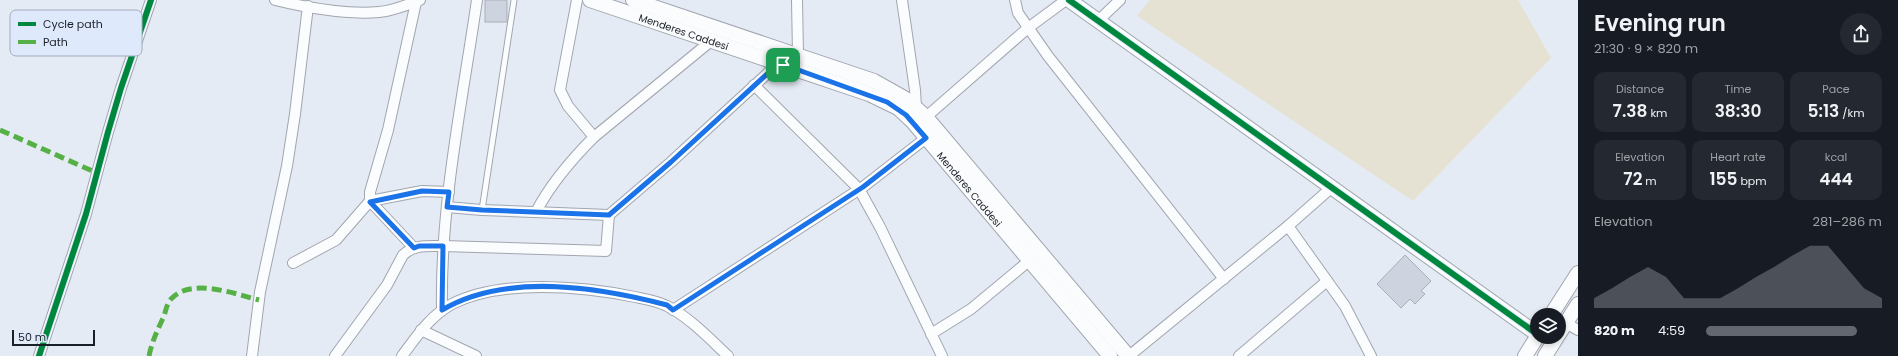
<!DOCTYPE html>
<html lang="en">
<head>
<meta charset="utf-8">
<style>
	:root { --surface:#171b24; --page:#242831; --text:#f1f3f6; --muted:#9ea1a6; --accent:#626770 }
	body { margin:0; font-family:Poppins,sans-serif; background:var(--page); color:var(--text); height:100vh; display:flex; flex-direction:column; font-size:15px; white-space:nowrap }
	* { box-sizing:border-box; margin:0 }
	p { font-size:13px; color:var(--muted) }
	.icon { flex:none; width:22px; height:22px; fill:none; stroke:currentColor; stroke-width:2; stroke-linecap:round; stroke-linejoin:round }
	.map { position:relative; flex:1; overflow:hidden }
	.side { display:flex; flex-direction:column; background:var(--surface); width:320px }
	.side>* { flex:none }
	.buttons { position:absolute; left:1530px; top:308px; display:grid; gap:8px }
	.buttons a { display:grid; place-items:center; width:36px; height:36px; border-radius:50%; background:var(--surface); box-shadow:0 2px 6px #0003; font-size:20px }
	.scale { position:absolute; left:12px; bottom:10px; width:83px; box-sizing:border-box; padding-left:4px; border:2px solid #1b2028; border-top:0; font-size:11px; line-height:14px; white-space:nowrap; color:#1b2028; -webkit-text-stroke:3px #dee9fc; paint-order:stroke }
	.pin { position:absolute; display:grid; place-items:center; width:34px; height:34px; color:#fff; margin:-17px; border-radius:8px; box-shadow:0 2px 6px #0006 }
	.round { display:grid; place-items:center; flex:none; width:42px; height:42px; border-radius:21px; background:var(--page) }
	.head { display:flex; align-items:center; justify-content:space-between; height:68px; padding:0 16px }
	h1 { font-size:22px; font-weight:600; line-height:30px }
	.figures { display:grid; grid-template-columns:repeat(3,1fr); gap:6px; height:68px; padding:4px 16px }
	.figures div { display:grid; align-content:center; border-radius:10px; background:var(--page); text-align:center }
	.figures b { font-size:17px; font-weight:600 }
	.figures small { font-size:11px; font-weight:400 }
	.figures p { font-size:11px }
	.chart { height:112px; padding:8px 16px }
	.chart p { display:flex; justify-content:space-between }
	.chart svg { width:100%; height:72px; margin-top:4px; fill:var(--accent); opacity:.7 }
	ul { padding:0 16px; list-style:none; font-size:13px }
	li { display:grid; grid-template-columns:64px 48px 1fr; align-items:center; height:30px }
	li i { height:10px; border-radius:5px; background:var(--accent) }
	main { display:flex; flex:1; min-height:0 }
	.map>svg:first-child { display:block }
	.green { fill:#e6e2d3 }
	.building { fill:#cdd4e0; stroke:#a9aeb6 }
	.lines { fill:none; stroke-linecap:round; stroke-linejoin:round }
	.lane-casing { stroke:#a1a6ae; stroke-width:7 }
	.street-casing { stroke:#a1a6ae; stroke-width:12 }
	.secondary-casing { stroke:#a1a6ae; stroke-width:16 }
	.lane { stroke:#fbfcfe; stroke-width:5 }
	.street { stroke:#fbfcfe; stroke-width:10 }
	.secondary { stroke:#fbfcfe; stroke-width:14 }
	.quiet { stroke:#55b145; stroke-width:5; stroke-dasharray:10 5; stroke-linecap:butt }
	.cycleway-casing { stroke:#dee9fc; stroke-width:8 }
	.cycleway { stroke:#00873e; stroke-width:6 }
	.route-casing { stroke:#fff; stroke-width:8 }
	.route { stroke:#1a73e8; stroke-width:5 }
	.labels { text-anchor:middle; stroke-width:3; stroke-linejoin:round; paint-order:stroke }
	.street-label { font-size:10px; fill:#1b2028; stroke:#dee9fc }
	.key { fill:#dee9fc; stroke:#a4adbc; stroke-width:1 }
	.key-label { font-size:11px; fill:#1b2028 }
</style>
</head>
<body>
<main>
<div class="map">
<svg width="1578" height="356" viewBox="0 0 1578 356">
	<rect width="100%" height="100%" fill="#e5ebf5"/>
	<!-- green -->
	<path class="green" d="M1150,0H1518L1551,58L1413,201L1137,16Z"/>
	<!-- building -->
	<g class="building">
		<rect x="485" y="0" width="22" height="22"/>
		<path d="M1405,255L1431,281L1421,291L1425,294L1415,304L1410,299L1401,308L1377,284Z"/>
	</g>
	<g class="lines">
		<defs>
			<path id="lane" d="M482,210L514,0"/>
			<g id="street">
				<path d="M275,0C308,8 345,15 379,12C393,11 407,5 420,0"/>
				<path d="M797,0L798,54"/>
				<path d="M902,0L915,90L916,108"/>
				<path d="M1015,0L1018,13L1048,56L1224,279"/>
				<path d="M1099,20L1120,0"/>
				<path d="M754,85L859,189L880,227L942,356"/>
				<path d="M926,117L1028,28L1066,0"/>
				<path d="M594,137L711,41"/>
				<path d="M447,207L482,210L609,215L671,162L779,63"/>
				<path d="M536,212C551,183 571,160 594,137L568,106L560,90L577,0"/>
				<path d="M1288,226L1345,306L1371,356"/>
				<path d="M414,248L370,201V192L388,130L416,2"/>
				<path d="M293,263L336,240L370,201L422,191L449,192"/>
				<path d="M442,310C440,206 462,103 477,0"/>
				<path d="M673,310L863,187L926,138"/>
				<path d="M1566,323L1578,330"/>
				<path d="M421,330L476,356"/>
				<path d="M931,334L971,309L1030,260"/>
				<path d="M39,356L86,214L108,132L121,88L151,0"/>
				<path d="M252,356L260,292L287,166L295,114L308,6"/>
				<path d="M335,356L387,285L403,255C414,244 429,246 443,246L606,251L609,215"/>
				<path d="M402,356C417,336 430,316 452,304C501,279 582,286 635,297C645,299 658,301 667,306C689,317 710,339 728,356"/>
				<path d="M1129,356L1288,226L1331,188"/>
				<path d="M1239,356L1327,281"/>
			</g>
			<g id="secondary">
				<path id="s1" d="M590,0L869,94L898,108L913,122L1110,356"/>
				<path d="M633,0L874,81L906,99L926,117L1128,356"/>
				<path d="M1069,0L1537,334"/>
				<path d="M1551,315L1578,273"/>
				<path d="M1559,334L1578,304"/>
				<path d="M1525,356L1537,337"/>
				<path d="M1545,356L1557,337"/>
			</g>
		</defs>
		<!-- lane casing -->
		<use href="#lane" class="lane-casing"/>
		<!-- street casing -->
		<use href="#street" class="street-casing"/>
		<!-- secondary casing -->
		<use href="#secondary" class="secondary-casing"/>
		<!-- lane -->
		<use href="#lane" class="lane"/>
		<!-- street -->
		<use href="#street" class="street"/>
		<!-- secondary -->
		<use href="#secondary" class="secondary"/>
		<!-- quiet -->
		<g class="quiet">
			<path d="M0,130L97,173"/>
			<path d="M149,356C152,341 158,329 164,316C166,310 167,303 171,299C191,277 235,294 259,300"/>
		</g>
		<defs>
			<g id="cycleway">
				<path d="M1069,0L1537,334"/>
				<path d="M447,207L482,210L609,215L671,162L779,63"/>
				<path d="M39,356L86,214L108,132L121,88L151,0"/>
			</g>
		</defs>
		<!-- cycleway casing -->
		<use href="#cycleway" class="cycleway-casing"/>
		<!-- cycleway -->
		<use href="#cycleway" class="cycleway"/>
	</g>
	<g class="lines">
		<defs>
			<path id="route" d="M779,63L887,102L906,115L926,138L863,187L673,310L667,305C598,287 506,272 442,310L443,246H419L414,248L370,202L422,191L449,192L447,207L482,210L609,215L671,162Z"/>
		</defs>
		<!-- route casing -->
		<use href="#route" class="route-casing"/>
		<!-- route -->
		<use href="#route" class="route"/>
	</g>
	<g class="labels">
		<!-- street labels -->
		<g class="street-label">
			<text dy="4" stroke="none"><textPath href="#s1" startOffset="99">Menderes Caddesi</textPath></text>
			<text dy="4" stroke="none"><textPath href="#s1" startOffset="435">Menderes Caddesi</textPath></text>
		</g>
	</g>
	<!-- legend -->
	<rect x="10" y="10" width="132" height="46" rx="6" class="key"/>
	<rect x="18" y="22" width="18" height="4" fill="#00873e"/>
	<rect x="18" y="40" width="18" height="4" fill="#55b145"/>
	<g class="key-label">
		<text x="43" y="28">Cycle path</text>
		<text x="43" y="46">Path</text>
	</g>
</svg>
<div class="buttons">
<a><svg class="icon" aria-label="layers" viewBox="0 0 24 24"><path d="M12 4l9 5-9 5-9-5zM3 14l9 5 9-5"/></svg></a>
</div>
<div class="scale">50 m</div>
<div class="pin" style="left:783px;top:65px;background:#1e9e55"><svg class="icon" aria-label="arrive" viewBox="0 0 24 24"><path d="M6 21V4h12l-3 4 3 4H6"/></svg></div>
</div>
<section class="side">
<div class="head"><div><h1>Evening run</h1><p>21:30 · 9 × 820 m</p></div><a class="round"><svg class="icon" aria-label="share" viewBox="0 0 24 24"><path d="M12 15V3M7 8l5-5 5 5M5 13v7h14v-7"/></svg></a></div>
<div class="figures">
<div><p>Distance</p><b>7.38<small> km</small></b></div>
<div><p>Time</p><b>38:30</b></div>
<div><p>Pace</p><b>5:13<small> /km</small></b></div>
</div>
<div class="figures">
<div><p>Elevation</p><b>72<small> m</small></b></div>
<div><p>Heart rate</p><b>155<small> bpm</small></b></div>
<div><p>kcal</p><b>444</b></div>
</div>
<div class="chart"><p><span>Elevation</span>281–286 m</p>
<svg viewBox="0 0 160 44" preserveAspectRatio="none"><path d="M0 44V38L10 32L20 25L30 19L40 25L50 38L60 38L70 38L80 32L90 25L100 19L110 12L120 6L130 6L140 19L150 32L160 38V44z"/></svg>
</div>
<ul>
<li><b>820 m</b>4:59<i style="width:86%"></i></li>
</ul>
</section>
</main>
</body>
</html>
